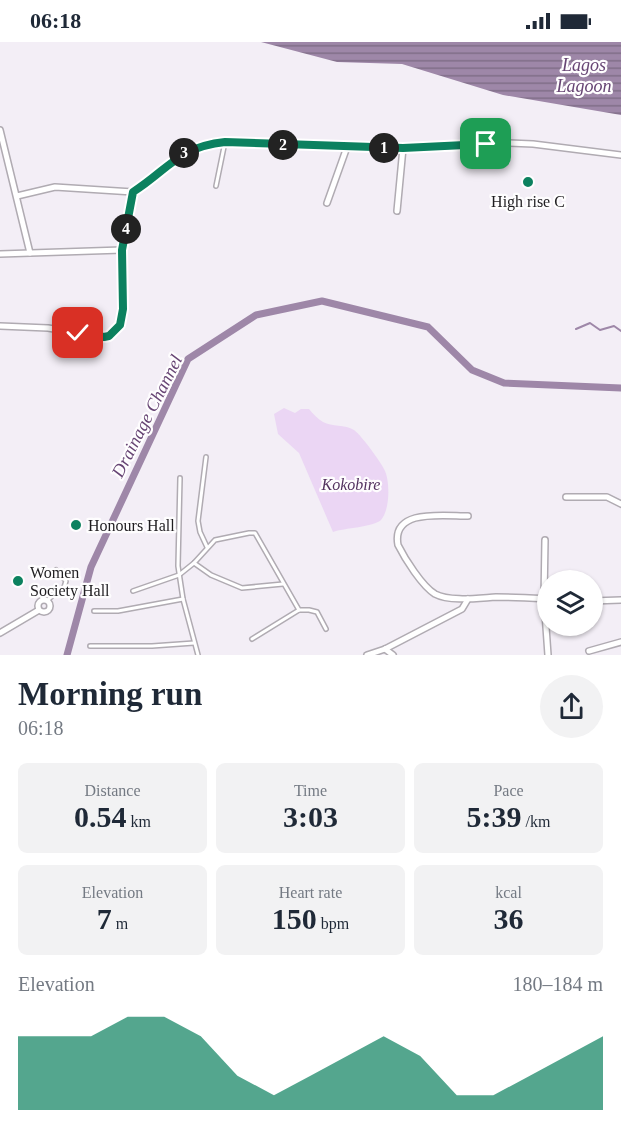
<!DOCTYPE html>
<html lang="en">
<head>
<meta charset="utf-8">
<style>
	:root { --surface:#fff; --page:#f2f2f3; --text:#1f2937; --muted:#747a83; --accent:#0c815f }
	body { margin:0; font-family:"Times New Roman",serif; background:var(--page); color:var(--text); height:100vh; display:flex; flex-direction:column; font-size:22px; white-space:nowrap }
	* { box-sizing:border-box; margin:0 }
	p { font-size:20px; color:var(--muted) }
	.icon { flex:none; width:33px; height:33px; fill:none; stroke:currentColor; stroke-width:2; stroke-linecap:round; stroke-linejoin:round }
	.map { position:relative; height:613px; overflow:hidden }
	.sheet { display:flex; flex-direction:column; background:var(--surface); flex:1 }
	.sheet>* { flex:none }
	.fabs { position:absolute; left:537px; top:528px; display:grid; gap:12px }
	.fabs a { display:grid; place-items:center; width:66px; height:66px; border-radius:50%; background:var(--surface); box-shadow:0 2px 4px #0004; font-size:30px }
	.pin { position:absolute; display:grid; place-items:center; width:51px; height:51px; color:#fff; margin:-26px; border-radius:12px; box-shadow:0 3px 9px #0006 }
	.km { position:absolute; width:30px; height:30px; margin:-15px; border-radius:50%; background:#222; color:#fff; font-size:16px; line-height:30px; text-align:center }
	.round { display:grid; place-items:center; flex:none; width:63px; height:63px; border-radius:32px; background:var(--page) }
	.headline { display:flex; align-items:center; justify-content:space-between; height:102px; padding:0 18px }
	h1 { font-size:33px; font-weight:700; line-height:45px }
	.stats { display:grid; grid-template-columns:repeat(3,1fr); gap:9px; height:102px; padding:6px 18px }
	.stats div { display:grid; align-content:center; border-radius:9px; background:var(--page); text-align:center }
	.stats b { font-size:30px; font-weight:700 }
	.stats small { font-size:16px; font-weight:400 }
	.stats p { font-size:16px }
	.chart { height:168px; padding:12px 18px }
	.chart p { display:flex; justify-content:space-between }
	.chart svg { width:100%; height:108px; margin-top:6px; fill:var(--accent); opacity:.7 }
	.status { display:flex; justify-content:space-between; align-items:center; height:42px; padding:0 30px; background:var(--surface); direction:ltr }
	.status svg { height:16px; fill:currentColor }
	.map>svg:first-child { display:block }
	.park { fill:#ebd6f4 }
	.water { fill:url(#water-rules) }
	.lines { fill:none; stroke-linecap:round; stroke-linejoin:round }
	.stream { stroke:#9e87a8; stroke-width:2 }
	.canal { stroke:#9e87a8; stroke-width:7 }
	.lane-casing { stroke:#b0abb2; stroke-width:6 }
	.street-casing { stroke:#b0abb2; stroke-width:8 }
	.lane { stroke:#fff; stroke-width:3 }
	.street { stroke:#fff; stroke-width:5 }
	.route-casing { stroke:#fff; stroke-width:12 }
	.route { stroke:#0c815f; stroke-width:8 }
	.poi-dot { fill:#0c815f; stroke:#fefdfe; stroke-width:2 }
	.labels { text-anchor:middle; stroke-width:4.5; stroke-linejoin:round; paint-order:stroke }
	.poi-label { font-size:16px; fill:#1f1d20; stroke:#fefdfe; text-anchor:start }
	.park-label { font-size:16px; font-style:italic; fill:#53325f; stroke:#fefdfe }
	.water-label { font-size:18px; font-style:italic; fill:#674574; stroke:#fefdfe }
</style>
</head>
<body>
<div class="status"><b>06:18</b><svg viewBox="0 0 49 12"><path d="M0 12V9h3v3zM5 12V6h3v6zM10 12V3h3v9zM15 12V0h3v12zM26 1h20v11H26zM47 4h2v5h-2z"/></svg></div>
<div class="map">
<svg width="621" height="613" viewBox="0 0 621 613">
	<defs>
		<pattern id="water-rules" width="6" height="5" patternUnits="userSpaceOnUse" patternTransform="scale(1.5)"><rect width="6" height="5" fill="#9e87a8"/><path d="M0 2.5h6" fill="none" stroke="#806e88"/></pattern>
	</defs>
	<rect width="100%" height="100%" fill="#f3eef6"/>
	<!-- park -->
	<path class="park" d="M284,366L295,371L301,367H309C313,372 318,377 323,380C332,385 345,382 354,388C361,393 381,420 385,429C390,440 390,468 381,478C374,485 344,486 333,490L299,411L278,392L274,372Z"/>
	<!-- water -->
	<path class="water" d="M261,0H621V73L503,53L402,22L337,20Z"/>
	<g class="lines">
		<!-- stream -->
		<path class="stream" d="M576,287L590,281L600,288L614,284L621,289"/>
		<!-- canal -->
		<path class="canal" d="M67,613L91,525L188,317L256,273L322,259L428,285L472,328L504,341L621,346"/>
		<defs>
			<g id="lane">
				<path d="M216,144L225,100"/>
				<path d="M206,415L198,479L200,490L207,505"/>
				<path d="M180,436L178,524L183,557L198,613"/>
				<path d="M194,521L211,533L242,546L283,542"/>
				<path d="M133,549L179,533L194,521L215,498L249,491H255L299,568H309L317,570L326,587"/>
				<path d="M47,559L54,552H62L66,539L56,528"/>
				<path d="M94,569H118L183,557"/>
				<path d="M252,597L299,568"/>
				<path d="M90,604H152L194,601"/>
			</g>
			<g id="street">
				<path d="M0,88L30,211"/>
				<path d="M133,150C169,127 177,105 225,100L403,106L509,101L533,102L621,113"/>
				<path d="M17,154L55,145L133,150"/>
				<path d="M327,161L347,105"/>
				<path d="M397,169L403,106"/>
				<path d="M0,212L122,208"/>
				<path d="M0,284L48,286L104,295L115,289L122,276V208L133,150"/>
				<path d="M566,455H607L621,462"/>
				<path d="M468,474C444,474 391,466 398,503C405,517 422,544 435,552C450,560 479,556 496,555C513,555 530,556 548,557"/>
				<path d="M545,498L544,557L548,613"/>
				<circle cx="44" cy="564" r="6"/>
				<path d="M592,559L621,558"/>
				<path d="M0,591L39,568"/>
				<path d="M385,607L393,613"/>
				<path d="M589,609L621,600"/>
				<path d="M367,613L385,607L462,567L468,557"/>
			</g>
		</defs>
		<!-- lane casing -->
		<use href="#lane" class="lane-casing"/>
		<!-- street casing -->
		<use href="#street" class="street-casing"/>
		<!-- lane -->
		<use href="#lane" class="lane"/>
		<!-- street -->
		<use href="#street" class="street"/>
	</g>
	<g class="lines">
		<defs>
			<path id="route" d="M78,291L104,295L109,294L120,283L123,267L122,208L133,150C169,127 178,105 225,100L403,106L486,102"/>
		</defs>
		<!-- route casing -->
		<use href="#route" class="route-casing"/>
		<!-- route -->
		<use href="#route" class="route"/>
	</g>
	<!-- markers -->
	<g class="poi-dot">
		<circle cx="528" cy="140" r="6"/>
		<circle cx="76" cy="483" r="6"/>
		<circle cx="18" cy="539" r="6"/>
	</g>
	<g class="labels">
		<!-- poi labels -->
		<g class="poi-label">
			<text x="528" y="165" text-anchor="middle">High rise C</text>
			<text x="88" y="489">Honours Hall</text>
			<text x="30" y="536">Women<tspan x="30" dy="18">Society Hall</tspan></text>
		</g>
		<!-- park labels -->
		<g class="park-label">
			<text x="351" y="448">Kokobire</text>
		</g>
		<!-- water labels -->
		<g class="water-label">
			<text x="584" y="29">Lagos<tspan x="584" dy="21">Lagoon</tspan></text>
			<text transform="translate(147 374) rotate(-63)" y="6">Drainage Channel</text>
		</g>
	</g>
</svg>
<div class="fabs">
<a><svg class="icon" aria-label="layers" viewBox="0 0 24 24"><path d="M12 4l9 5-9 5-9-5zM3 14l9 5 9-5"/></svg></a>
</div>
<div class="pin" style="left:486px;top:102px;background:#1e9e55"><svg class="icon" aria-label="arrive" viewBox="0 0 24 24"><path d="M6 21V4h12l-3 4 3 4H6"/></svg></div>
<div class="pin" style="left:78px;top:291px;background:#d93025"><svg class="icon" aria-label="check" viewBox="0 0 24 24"><path d="M5 12l5 5 9-10"/></svg></div>
<b class="km" style="left:384px;top:106px">1</b>
<b class="km" style="left:283px;top:103px">2</b>
<b class="km" style="left:184px;top:111px">3</b>
<b class="km" style="left:126px;top:187px">4</b>
</div>
<section class="sheet">
<div class="headline"><div><h1>Morning run</h1><p>06:18</p></div><a class="round"><svg class="icon" aria-label="share" viewBox="0 0 24 24"><path d="M12 15V3M7 8l5-5 5 5M5 13v7h14v-7"/></svg></a></div>
<div class="stats">
<div><p>Distance</p><b>0.54<small> km</small></b></div>
<div><p>Time</p><b>3:03</b></div>
<div><p>Pace</p><b>5:39<small> /km</small></b></div>
</div>
<div class="stats">
<div><p>Elevation</p><b>7<small> m</small></b></div>
<div><p>Heart rate</p><b>150<small> bpm</small></b></div>
<div><p>kcal</p><b>36</b></div>
</div>
<div class="chart"><p><span>Elevation</span>180–184 m</p>
<svg viewBox="0 0 160 44" preserveAspectRatio="none"><path d="M0 44V14L10 14L20 14L30 6L40 6L50 14L60 30L70 38L80 30L90 22L100 14L110 22L120 38L130 38L140 30L150 22L160 14V44z"/></svg>
</div>
</section>
</body>
</html>
